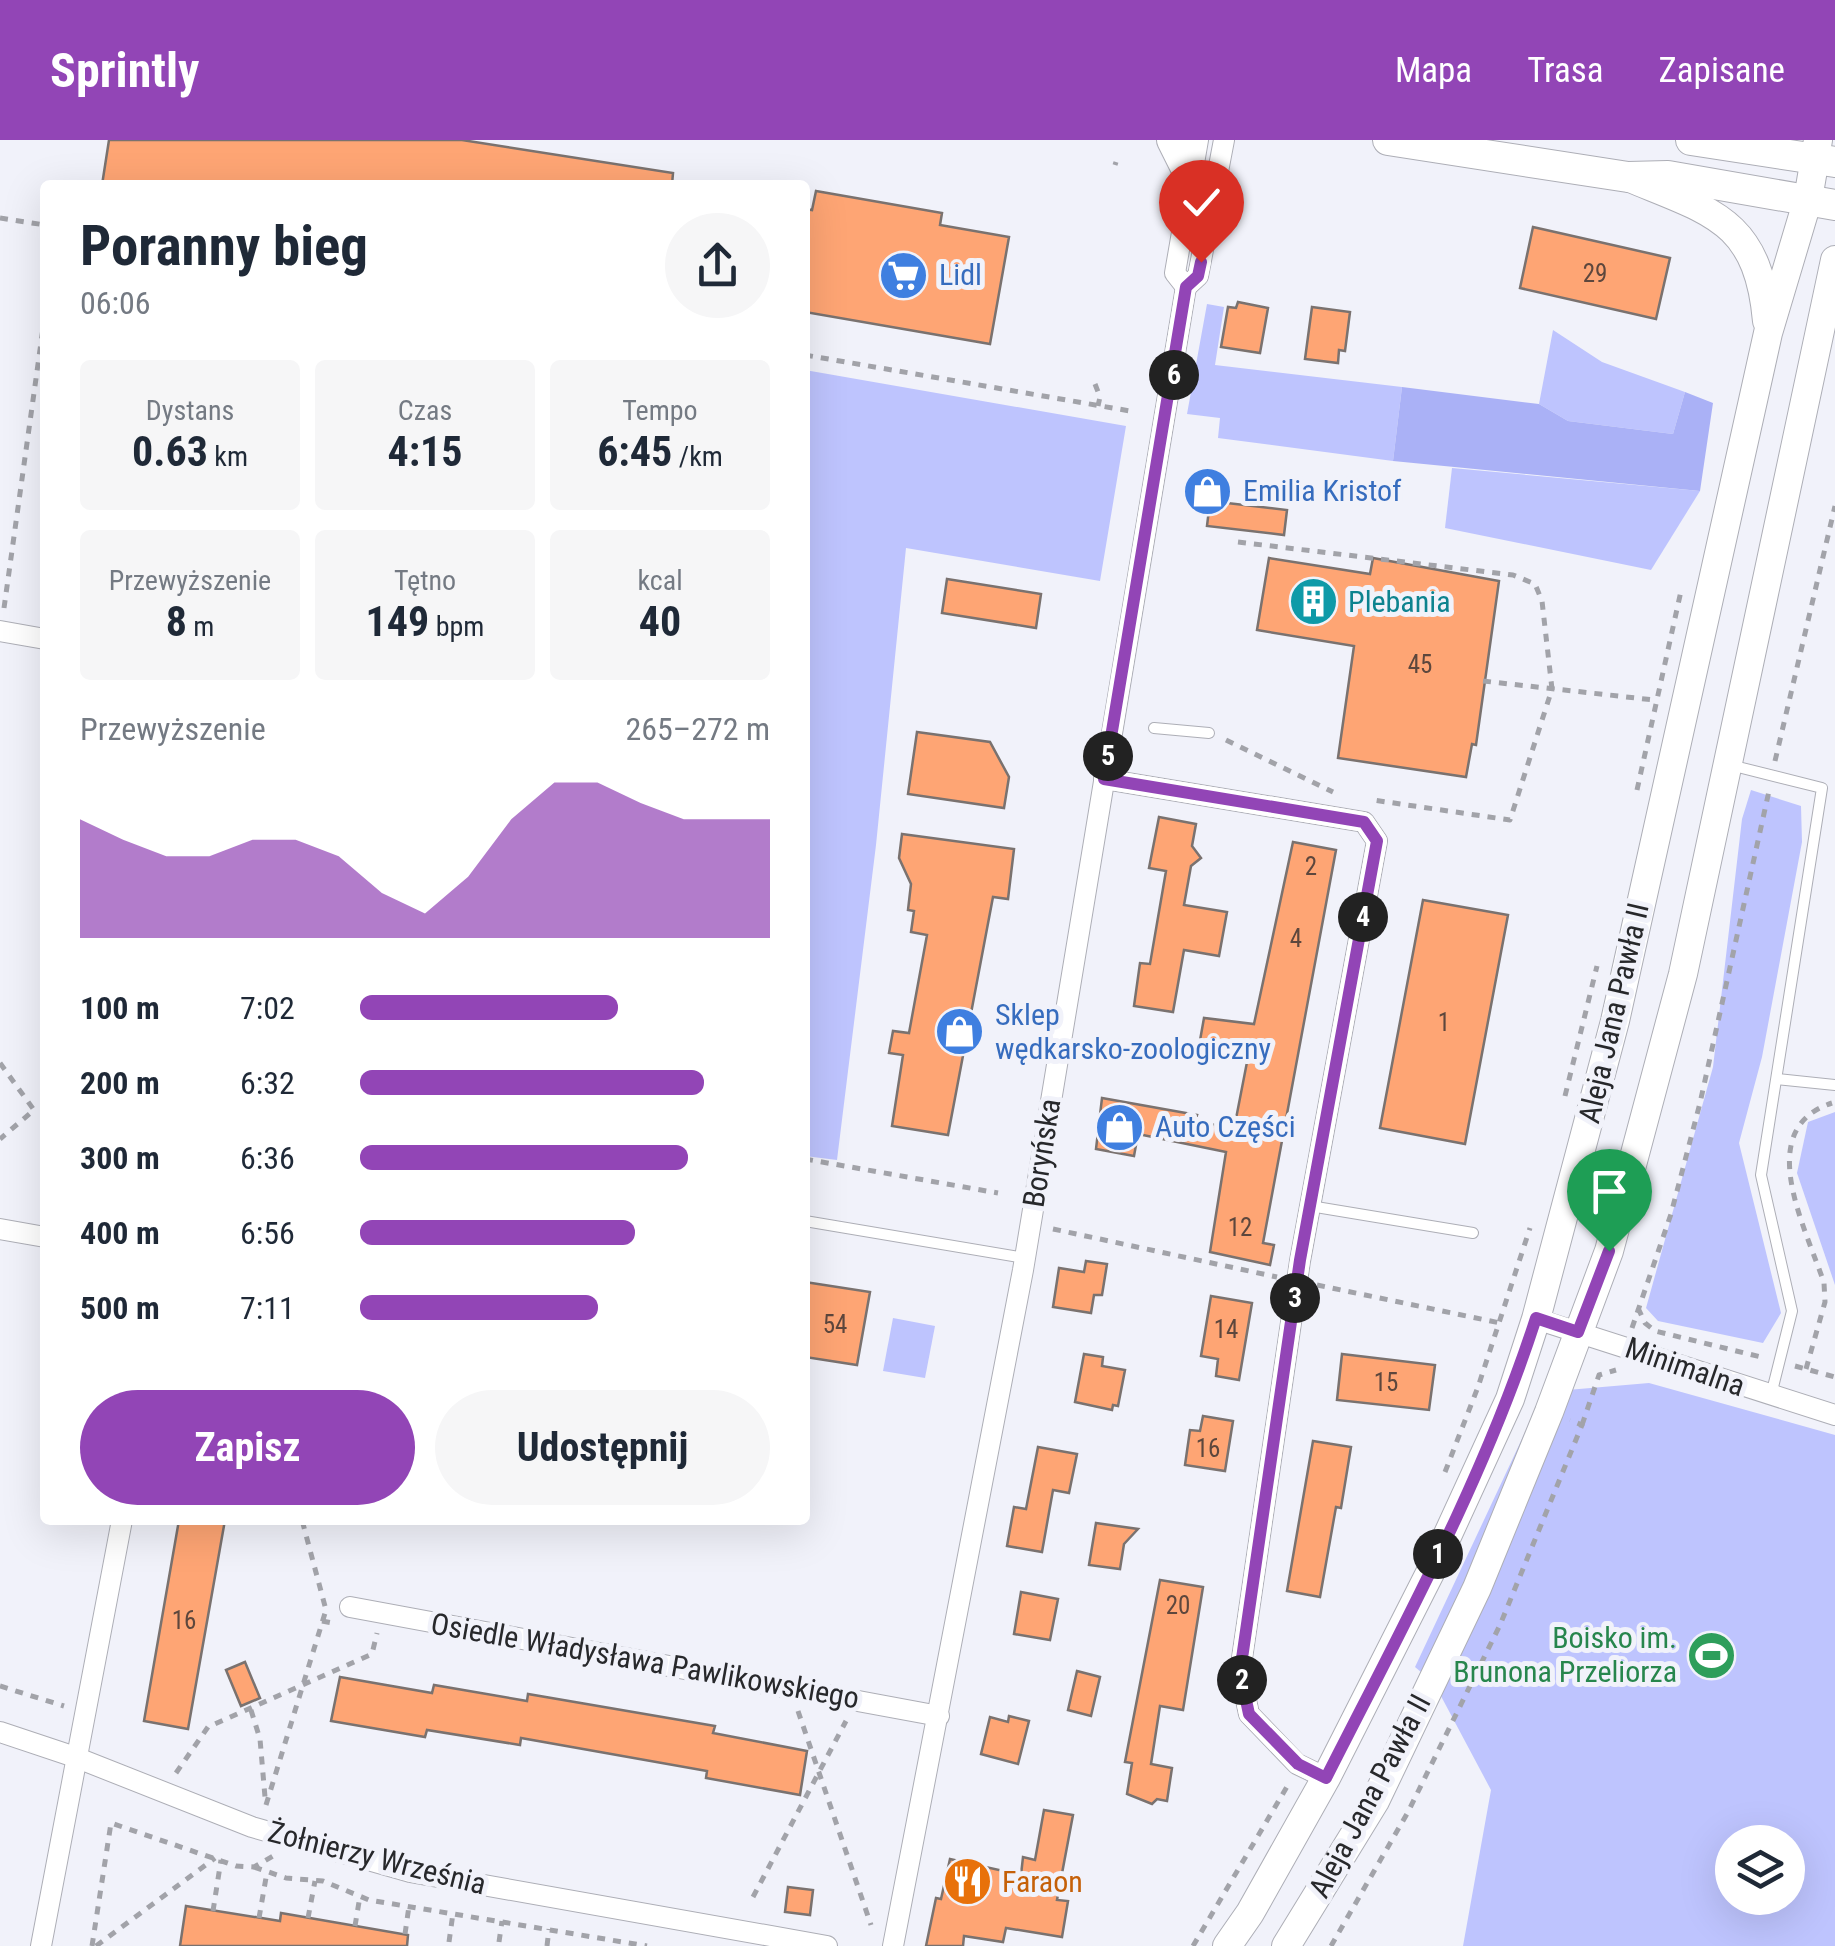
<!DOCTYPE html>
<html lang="pl">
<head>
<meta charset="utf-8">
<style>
	:root { --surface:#fff; --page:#f6f6f7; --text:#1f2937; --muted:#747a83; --accent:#9245b6 }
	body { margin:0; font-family:"Roboto Condensed",sans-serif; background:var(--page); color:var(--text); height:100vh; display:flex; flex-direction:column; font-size:38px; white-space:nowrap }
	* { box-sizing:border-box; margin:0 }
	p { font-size:32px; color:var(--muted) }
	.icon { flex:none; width:55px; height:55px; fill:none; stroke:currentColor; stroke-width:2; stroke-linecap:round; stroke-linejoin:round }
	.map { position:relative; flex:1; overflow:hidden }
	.drawer { position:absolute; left:40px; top:40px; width:770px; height:1345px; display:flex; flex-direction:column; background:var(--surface); border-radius:10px; box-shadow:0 10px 40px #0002 }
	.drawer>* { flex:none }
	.controls { position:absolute; left:1715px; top:1685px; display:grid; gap:20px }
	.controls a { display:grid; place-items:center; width:90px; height:90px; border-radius:50%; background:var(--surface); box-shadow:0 10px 40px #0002; font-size:50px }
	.pin { position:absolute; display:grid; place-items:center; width:85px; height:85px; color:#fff; margin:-102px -42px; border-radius:50% 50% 50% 0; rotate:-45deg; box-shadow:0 0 10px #0007 }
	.pin .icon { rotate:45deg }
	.km { position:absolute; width:50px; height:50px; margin:-25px; border-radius:50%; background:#222; color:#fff; font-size:28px; line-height:50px; text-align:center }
	.round { display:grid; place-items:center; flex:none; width:105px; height:105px; border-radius:52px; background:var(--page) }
	.headline { display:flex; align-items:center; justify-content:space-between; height:170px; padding:0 40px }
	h1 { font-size:55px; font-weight:700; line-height:75px }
	.metrics { display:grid; grid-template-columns:repeat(3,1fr); gap:15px; height:170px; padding:10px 40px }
	.metrics div { display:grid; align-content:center; border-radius:10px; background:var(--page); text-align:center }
	.metrics b { font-size:42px; font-weight:700 }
	.metrics small { font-size:28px; font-weight:400 }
	.metrics p { font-size:28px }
	.chart { height:280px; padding:20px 40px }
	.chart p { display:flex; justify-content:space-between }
	.chart svg { width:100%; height:180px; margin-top:10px; fill:var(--accent); opacity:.7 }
	.action { display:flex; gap:20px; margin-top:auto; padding:20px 40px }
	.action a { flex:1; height:115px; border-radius:60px; background:var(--accent); color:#fff; font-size:40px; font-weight:700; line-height:115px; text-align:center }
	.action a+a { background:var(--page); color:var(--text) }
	ul { padding:0 40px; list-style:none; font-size:32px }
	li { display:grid; grid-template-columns:160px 120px 1fr; align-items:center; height:75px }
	li i { height:25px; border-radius:12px; background:var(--accent) }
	header { display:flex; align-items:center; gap:60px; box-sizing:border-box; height:140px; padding:0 50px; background:var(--accent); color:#fff }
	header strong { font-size:48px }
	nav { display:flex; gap:55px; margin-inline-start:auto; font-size:35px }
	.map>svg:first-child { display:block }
	.green { fill:#bec4fe; fill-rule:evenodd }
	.forest { fill:#aab1f6 }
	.building { fill:#fea574; stroke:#7a726f; stroke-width:2.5 }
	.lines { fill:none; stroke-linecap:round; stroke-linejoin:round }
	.service-casing { stroke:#adaeb6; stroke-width:12 }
	.minor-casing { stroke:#adaeb6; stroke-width:22 }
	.tertiary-casing { stroke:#adaeb6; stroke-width:30 }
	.secondary-casing { stroke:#adaeb6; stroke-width:32 }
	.path { stroke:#a2a3a9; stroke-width:5; stroke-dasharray:8 8; stroke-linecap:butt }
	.service { stroke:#fff; stroke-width:10 }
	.minor { stroke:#fff; stroke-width:20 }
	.tertiary { stroke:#fff; stroke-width:28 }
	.secondary { stroke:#fff; stroke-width:30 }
	.route-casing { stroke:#fff; stroke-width:20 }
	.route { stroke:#9245b6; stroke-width:12 }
	.labels { text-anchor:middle; stroke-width:10; stroke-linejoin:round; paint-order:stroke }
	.number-label { font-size:25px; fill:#5d473d }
	.shop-label { font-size:30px; fill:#366cbe; stroke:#f1f2fa; text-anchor:start }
	.culture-label { font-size:30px; fill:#0d838f; stroke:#f1f2fa; text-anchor:start }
	.street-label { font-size:30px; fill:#27282b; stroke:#f1f2fa }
	.leisure-label { font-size:30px; fill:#27864d; stroke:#f1f2fa; text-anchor:end }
	.food-label { font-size:30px; fill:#c56008; stroke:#f1f2fa; text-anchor:start }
</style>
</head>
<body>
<header>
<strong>Sprintly</strong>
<nav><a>Mapa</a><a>Trasa</a><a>Zapisane</a></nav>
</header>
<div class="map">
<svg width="1835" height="1806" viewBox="0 0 1835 1806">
	<rect width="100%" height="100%" fill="#f1f2fa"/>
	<!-- green -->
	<g class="green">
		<path d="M1207,164L1224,167L1215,225L1402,247L1393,321L1218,298L1220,278L1187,274Z"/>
		<path d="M1553,190L1602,222L1685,252L1673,294L1568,281L1539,264Z"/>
		<path d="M805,230L1126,286L1100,441L906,408L876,705L837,1020L805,1016Z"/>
		<path d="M1452,328L1700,351L1651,430L1445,388Z"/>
		<path d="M1751,650L1801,666L1802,702L1762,917L1739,1003L1781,1173L1763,1203L1658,1181L1646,1168L1713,927L1742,679Z"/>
		<path d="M1835,972V1145L1797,1033L1808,982Z"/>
		<path d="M893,1178L935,1186L925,1238L883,1231Z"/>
		<path d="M1649,1243L1835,1295V1806H1463L1491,1650L1434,1543L1415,1527L1544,1252ZM1732,1702H1788V1758H1732Z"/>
	</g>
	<!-- forest -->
	<path class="forest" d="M1402,247L1539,264L1568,281L1673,294L1685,252L1713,263L1700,351L1393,321Z"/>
	<!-- building -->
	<g class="building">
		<path d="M109,0H462L673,33L672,45H102Z"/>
		<path d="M816,51L942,73L940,85L1009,97L990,204L805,172V69L812,70Z"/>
		<path d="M1533,87L1670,118L1656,179L1520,148Z"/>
		<path d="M1238,162L1268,168L1260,213L1221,207L1228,167L1236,168Z"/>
		<path d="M1312,167L1350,172L1345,211L1339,210L1338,223L1305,219Z"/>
		<path d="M1210,361L1287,370L1284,395L1207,386Z"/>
		<path d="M1269,418L1370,434L1373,418L1499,441L1476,605L1472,604L1466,637L1338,618L1354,506L1257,490Z"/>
		<path d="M947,439L1041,454L1036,488L942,473Z"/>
		<path d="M917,592L990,602L1009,637L1004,668L908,654Z"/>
		<path d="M1159,677L1196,684L1192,706L1201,718L1191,726L1184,765L1227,772L1219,816L1184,810L1173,872L1134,866L1140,823L1150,824L1166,731L1149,728Z"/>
		<path d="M902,694L1014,709L1008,759L993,757L948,995L892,986L903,915L889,913L893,891L909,893L927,795L911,792L914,771L908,770L911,744L899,718Z"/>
		<path d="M1293,702L1336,710L1263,1103L1274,1105L1270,1125L1210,1112L1226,1012L1138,994L1134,1016L1096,1009L1102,958L1197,975L1195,981L1234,989L1248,917L1199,906L1204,878L1254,884Z"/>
		<path d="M1423,760L1508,775L1465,1004L1380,988Z"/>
		<path d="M1086,1121L1107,1124L1102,1155H1094L1091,1173L1053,1167L1059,1128L1084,1132Z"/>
		<path d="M805,1142L870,1152L857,1225L805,1217Z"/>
		<path d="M1211,1156L1252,1163L1239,1240L1216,1236L1218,1219L1201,1216Z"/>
		<path d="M1084,1214L1103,1217L1102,1226L1125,1230L1118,1266L1113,1265L1112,1270L1075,1262Z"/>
		<path d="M1342,1214L1435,1225L1429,1270L1337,1260Z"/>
		<path d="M1203,1276L1233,1281L1225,1331L1185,1325L1190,1290L1200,1291Z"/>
		<path d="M1313,1301L1351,1307L1341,1368L1336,1367L1320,1457L1287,1451Z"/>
		<path d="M1038,1307L1077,1314L1069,1353L1053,1350L1042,1412L1007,1406L1014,1367L1026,1369Z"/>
		<path d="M179,1380H225L188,1589L144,1581Z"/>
		<path d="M1096,1383L1138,1389L1124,1404L1120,1429L1089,1425Z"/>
		<path d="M1160,1440L1203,1447L1183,1570L1160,1566L1151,1624L1172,1628L1167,1661L1157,1659L1152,1664L1127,1654L1132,1623L1125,1622Z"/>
		<path d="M1021,1452L1058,1459L1050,1500L1014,1494Z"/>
		<path d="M245,1522L260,1558L241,1566L226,1530Z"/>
		<path d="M1077,1531L1100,1537L1091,1576L1068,1570Z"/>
		<path d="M340,1537L432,1553L434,1545L527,1561L528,1554L715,1586L713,1593L807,1611L800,1655L706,1638L707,1631L521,1598L520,1605L427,1590L425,1597L331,1581Z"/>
		<path d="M1009,1576L1029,1581L1018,1624L981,1614L990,1577L1008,1582Z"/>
		<path d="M1044,1670L1073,1675L1057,1760L1068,1761L1062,1797L1006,1788L1003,1802L964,1796L963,1806H926L936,1758L941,1759L950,1719L1021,1735L1023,1717L1035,1720Z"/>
		<path d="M788,1747L813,1750L810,1775L785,1772Z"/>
		<path d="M186,1766L280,1781L281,1773L408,1795L407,1806H180Z"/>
	</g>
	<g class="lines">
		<defs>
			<g id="service">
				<path d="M1154,588L1209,593"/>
				<path d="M1730,625L1822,648L1761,1035L1792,1171L1771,1255"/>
				<path d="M1777,939L1835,945"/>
				<path d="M1310,1066L1473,1093"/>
				<path d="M805,1081L1025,1118"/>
			</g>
			<g id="minor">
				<path d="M1186,147L1198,136L1224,0"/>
				<path d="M1186,147L1175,133L1198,0"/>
				<path d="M0,491L45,499"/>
				<path d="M1104,639L1364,682L1377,701L1300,1121L1240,1532L1249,1574L1297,1624L1326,1638"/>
				<path d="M0,1089L45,1097"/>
				<path d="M1536,1179L1835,1275"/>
				<path d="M350,1467L939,1576"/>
				<path d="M0,1592L75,1617L252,1687L410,1732L827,1806"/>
				<path d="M41,1806L122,1380"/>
				<path d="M893,1806L1023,1130L1186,147"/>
			</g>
			<g id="tertiary">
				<path d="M1630,38C1712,72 1758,80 1767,181"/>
				<path d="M1227,1806L1250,1773L1326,1638L1432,1429L1510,1259L1536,1179L1615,881L1768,193L1808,59L1818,0"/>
				<path d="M1286,1806L1375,1661L1477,1448L1549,1272L1609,1111L1683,834L1835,120"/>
			</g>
			<g id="secondary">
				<path d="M1172,0L1192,40"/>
				<path d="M1388,0L1628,37L1668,36L1835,65"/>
				<path d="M1691,0L1835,22"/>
			</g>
		</defs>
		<!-- service casing -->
		<use href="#service" class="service-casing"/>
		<!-- minor casing -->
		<use href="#minor" class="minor-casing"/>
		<!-- tertiary casing -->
		<use href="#tertiary" class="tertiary-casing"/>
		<!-- secondary casing -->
		<use href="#secondary" class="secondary-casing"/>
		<!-- path -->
		<g class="path">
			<path d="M1115,25L1116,22"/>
			<path d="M0,78L45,85"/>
			<path d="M805,215L1136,272"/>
			<path d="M1095,244L1100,257L1098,266"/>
			<path d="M1238,402L1513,435L1535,444L1542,461L1552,549L1510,680L1373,660"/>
			<path d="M4,468L45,174"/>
			<path d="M1483,541L1654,560"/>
			<path d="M1226,600L1333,652"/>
			<path d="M1775,621L1835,366"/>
			<path d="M1637,650L1681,451"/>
			<path d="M0,923L34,970L0,999"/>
			<path d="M1565,956L1597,826"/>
			<path d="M805,1019L998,1053"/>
			<path d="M1053,1089L1277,1137"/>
			<path d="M1317,1145L1500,1183"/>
			<path d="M1638,1168L1645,1183L1655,1191L1765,1218"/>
			<path d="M1632,1188L1671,1074L1700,963L1769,651"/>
			<path d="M1795,1226L1835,1237"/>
			<path d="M1806,1229L1825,1162L1824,1143C1806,1088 1752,989 1832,963"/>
			<path d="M1582,1285L1599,1235L1616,1230"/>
			<path d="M1445,1332L1478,1247L1530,1088"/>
			<path d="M322,1481L337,1484"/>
			<path d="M0,1546L64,1566"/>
			<path d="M251,1570L260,1599L265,1657"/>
			<path d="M798,1571L871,1785"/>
			<path d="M176,1633L208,1587L372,1514L377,1493"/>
			<path d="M266,1665L326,1470L302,1380"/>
			<path d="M254,1727L286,1738L323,1741L369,1760L647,1806"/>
			<path d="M753,1757L846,1581"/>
			<path d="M213,1771L221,1720"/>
			<path d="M259,1778L267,1732"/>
			<path d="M308,1778L315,1741"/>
			<path d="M355,1786L360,1756"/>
			<path d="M405,1794L409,1766"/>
			<path d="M449,1802L453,1773"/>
			<path d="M499,1802L502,1781"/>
			<path d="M92,1806L111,1683L236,1726L254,1727L273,1716"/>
			<path d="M96,1806L215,1718"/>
			<path d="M547,1806L549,1789"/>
			<path d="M1193,1806L1288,1645"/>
			<path d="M1331,1806L1408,1672L1500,1485L1582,1285L1570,1280"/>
		</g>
		<!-- service -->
		<use href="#service" class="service"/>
		<!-- minor -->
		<use href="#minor" class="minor"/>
		<!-- tertiary -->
		<use href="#tertiary" class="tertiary"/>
		<!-- secondary -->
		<use href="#secondary" class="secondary"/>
	</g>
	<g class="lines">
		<defs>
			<path id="route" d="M1201,122L1198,136L1186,147L1104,639L1364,682L1377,701L1300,1120L1240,1532L1249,1574L1298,1624L1326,1638C1402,1488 1484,1339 1536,1178L1578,1192L1609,1111"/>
		</defs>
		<!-- route casing -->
		<use href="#route" class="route-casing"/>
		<!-- route -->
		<use href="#route" class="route"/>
	</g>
	<!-- icons -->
	<defs>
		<symbol id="supermarket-disc" viewBox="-11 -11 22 22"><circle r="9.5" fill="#3f7fe0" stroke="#f1f2fa"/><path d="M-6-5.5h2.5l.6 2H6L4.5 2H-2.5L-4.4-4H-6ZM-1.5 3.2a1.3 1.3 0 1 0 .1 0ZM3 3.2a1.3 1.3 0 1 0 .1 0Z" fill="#fff"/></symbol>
		<symbol id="shop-disc" viewBox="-11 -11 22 22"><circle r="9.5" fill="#3f7fe0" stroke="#f1f2fa"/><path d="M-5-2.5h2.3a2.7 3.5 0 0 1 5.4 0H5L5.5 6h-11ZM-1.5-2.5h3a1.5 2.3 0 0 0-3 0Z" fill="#fff"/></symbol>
		<symbol id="building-disc" viewBox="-11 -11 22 22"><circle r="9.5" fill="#0f9aa8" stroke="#f1f2fa"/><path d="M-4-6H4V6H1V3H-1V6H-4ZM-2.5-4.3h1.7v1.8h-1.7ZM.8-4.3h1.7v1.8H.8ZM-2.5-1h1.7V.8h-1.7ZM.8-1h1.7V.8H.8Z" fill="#fff"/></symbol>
		<symbol id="stadium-disc" viewBox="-11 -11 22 22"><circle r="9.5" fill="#2e9e5b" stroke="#f1f2fa"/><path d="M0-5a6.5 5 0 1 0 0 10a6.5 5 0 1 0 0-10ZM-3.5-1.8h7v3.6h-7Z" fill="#fff"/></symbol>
		<symbol id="restaurant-disc" viewBox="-11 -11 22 22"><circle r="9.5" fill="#e8710a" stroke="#f1f2fa"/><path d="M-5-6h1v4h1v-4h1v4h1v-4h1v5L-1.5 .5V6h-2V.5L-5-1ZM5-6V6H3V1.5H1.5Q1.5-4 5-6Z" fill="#fff"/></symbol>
	</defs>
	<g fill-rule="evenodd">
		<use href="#supermarket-disc" x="876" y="108" width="55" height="55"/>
		<use href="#shop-disc" x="1180" y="324" width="55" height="55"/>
		<use href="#building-disc" x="1286" y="434" width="55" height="55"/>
		<use href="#shop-disc" x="932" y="864" width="55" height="55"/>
		<use href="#shop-disc" x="1092" y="960" width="55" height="55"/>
		<use href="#stadium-disc" x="1684" y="1488" width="55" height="55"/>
		<use href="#restaurant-disc" x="940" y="1714" width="55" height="55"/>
	</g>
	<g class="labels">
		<!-- number labels -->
		<g class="number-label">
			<text x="1595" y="142">29</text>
			<text x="1420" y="533">45</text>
			<text x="1311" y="735">2</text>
			<text x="1296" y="807">4</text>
			<text x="1444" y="891">1</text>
			<text x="1240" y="1096">12</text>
			<text x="835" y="1193">54</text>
			<text x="1226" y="1198">14</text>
			<text x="1386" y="1251">15</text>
			<text x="1208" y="1317">16</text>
			<text x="1178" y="1474">20</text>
			<text x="184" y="1489">16</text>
		</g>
		<!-- shop labels -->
		<g class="shop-label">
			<text x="939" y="145">Lidl</text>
			<text x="1243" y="361">Emilia Kristof</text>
			<text x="995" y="885">Sklep<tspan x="995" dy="34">wędkarsko-zoologiczny</tspan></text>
			<text x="1155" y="997">Auto Części</text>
		</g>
		<!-- culture labels -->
		<g class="culture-label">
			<text x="1348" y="472">Plebania</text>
		</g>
		<!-- street labels -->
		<g class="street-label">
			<text transform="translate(1614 873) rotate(-77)" y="10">Aleja Jana Pawła II</text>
			<text transform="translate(1042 1013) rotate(-81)" y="10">Boryńska</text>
			<text transform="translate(1685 1227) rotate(19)" y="10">Minimalna</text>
			<text transform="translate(645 1521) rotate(10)" y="10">Osiedle Władysława Pawlikowskiego</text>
			<text transform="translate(1370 1656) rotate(-62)" y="10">Aleja Jana Pawła II</text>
			<text transform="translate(377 1718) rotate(14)" y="10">Żołnierzy Września</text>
		</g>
		<!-- leisure labels -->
		<g class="leisure-label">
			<text x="1677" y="1508">Boisko im.<tspan x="1677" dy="34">Brunona Przeliorza</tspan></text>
		</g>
		<!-- food labels -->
		<g class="food-label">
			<text x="1002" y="1752">Faraon</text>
		</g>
	</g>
</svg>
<div class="controls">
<a><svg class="icon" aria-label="layers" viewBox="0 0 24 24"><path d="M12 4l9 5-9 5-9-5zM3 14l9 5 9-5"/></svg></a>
</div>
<div class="pin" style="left:1609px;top:1111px;background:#1e9e55"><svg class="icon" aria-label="arrive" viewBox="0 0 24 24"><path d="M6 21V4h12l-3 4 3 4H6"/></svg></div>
<div class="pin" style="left:1201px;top:122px;background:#d93025"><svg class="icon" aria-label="check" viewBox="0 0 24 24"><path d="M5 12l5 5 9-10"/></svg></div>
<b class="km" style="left:1438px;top:1414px">1</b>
<b class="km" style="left:1242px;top:1540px">2</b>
<b class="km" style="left:1295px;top:1158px">3</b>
<b class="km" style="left:1363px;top:777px">4</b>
<b class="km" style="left:1108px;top:616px">5</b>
<b class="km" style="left:1174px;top:235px">6</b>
<section class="drawer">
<div class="headline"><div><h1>Poranny bieg</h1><p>06:06</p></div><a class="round"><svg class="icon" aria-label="share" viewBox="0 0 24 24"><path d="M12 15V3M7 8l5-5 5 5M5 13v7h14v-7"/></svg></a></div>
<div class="metrics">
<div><p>Dystans</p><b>0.63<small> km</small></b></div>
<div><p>Czas</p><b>4:15</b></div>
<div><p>Tempo</p><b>6:45<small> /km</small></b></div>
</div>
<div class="metrics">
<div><p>Przewyższenie</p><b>8<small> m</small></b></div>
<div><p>Tętno</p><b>149<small> bpm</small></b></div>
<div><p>kcal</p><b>40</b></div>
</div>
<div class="chart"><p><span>Przewyższenie</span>265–272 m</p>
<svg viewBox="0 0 160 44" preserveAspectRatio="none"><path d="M0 44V15L10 20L20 24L30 24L40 20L50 20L60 24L70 33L80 38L90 29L100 15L110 6L120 6L130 11L140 15L150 15L160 15V44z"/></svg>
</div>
<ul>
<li><b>100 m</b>7:02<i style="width:63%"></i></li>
<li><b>200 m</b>6:32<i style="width:84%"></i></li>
<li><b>300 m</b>6:36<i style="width:80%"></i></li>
<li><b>400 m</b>6:56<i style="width:67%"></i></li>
<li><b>500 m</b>7:11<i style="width:58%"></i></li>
</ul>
<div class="action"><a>Zapisz</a><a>Udostępnij</a></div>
</section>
</div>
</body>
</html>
